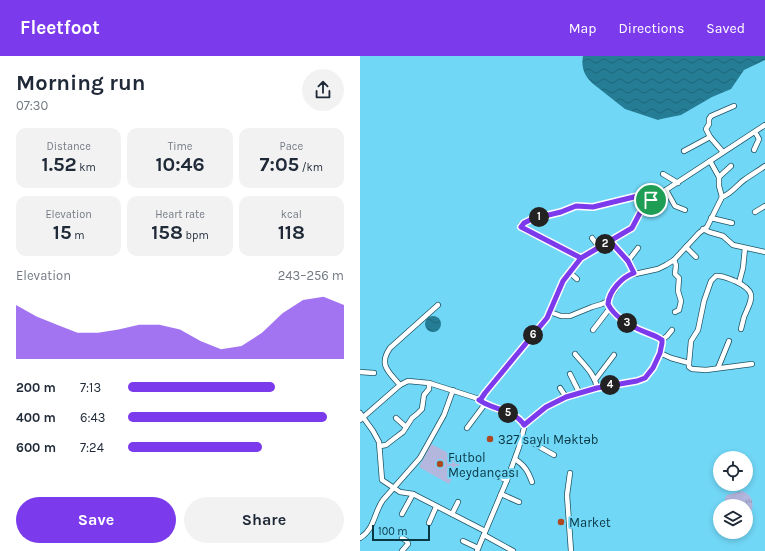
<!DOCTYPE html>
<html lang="en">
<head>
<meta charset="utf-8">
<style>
	:root { --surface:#fff; --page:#f2f2f3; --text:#1f2937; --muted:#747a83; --accent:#7c3aed }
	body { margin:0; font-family:Karla,sans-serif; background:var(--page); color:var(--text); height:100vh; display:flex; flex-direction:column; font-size:15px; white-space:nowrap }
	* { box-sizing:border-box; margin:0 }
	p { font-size:13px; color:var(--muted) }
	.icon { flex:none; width:22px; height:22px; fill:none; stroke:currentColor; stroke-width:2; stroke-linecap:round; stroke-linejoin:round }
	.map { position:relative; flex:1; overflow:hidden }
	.sheet { display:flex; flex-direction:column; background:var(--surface); width:360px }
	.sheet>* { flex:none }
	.tools { position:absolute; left:353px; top:395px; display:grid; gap:8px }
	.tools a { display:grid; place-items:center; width:40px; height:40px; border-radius:50%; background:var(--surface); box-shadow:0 2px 6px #0003; font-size:20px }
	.scale { position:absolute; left:12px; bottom:10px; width:58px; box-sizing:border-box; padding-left:4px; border:2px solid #093845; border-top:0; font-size:11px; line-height:14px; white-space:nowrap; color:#093845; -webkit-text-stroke:3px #71d7f7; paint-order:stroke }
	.pin { position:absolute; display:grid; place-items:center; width:34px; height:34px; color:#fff; margin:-17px; border:2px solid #fff; border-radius:50%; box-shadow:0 1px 4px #0007 }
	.km { position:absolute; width:20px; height:20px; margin:-10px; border-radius:50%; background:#222; color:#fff; font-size:11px; line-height:20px; text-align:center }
	.round { display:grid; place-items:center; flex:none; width:42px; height:42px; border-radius:21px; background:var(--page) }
	.headline { display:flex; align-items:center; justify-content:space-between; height:68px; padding:0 16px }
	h1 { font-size:22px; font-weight:700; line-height:30px }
	.figures { display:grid; grid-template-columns:repeat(3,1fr); gap:6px; height:68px; padding:4px 16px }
	.figures div { display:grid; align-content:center; border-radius:10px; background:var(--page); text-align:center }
	.figures b { font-size:20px; font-weight:700 }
	.figures small { font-size:11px; font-weight:400 }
	.figures p { font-size:11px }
	.chart { height:112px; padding:8px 16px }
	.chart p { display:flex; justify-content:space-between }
	.chart svg { width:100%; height:72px; margin-top:4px; fill:var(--accent); opacity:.7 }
	.primary-button { display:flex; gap:8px; margin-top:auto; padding:8px 16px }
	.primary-button a { flex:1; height:46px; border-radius:24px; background:var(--accent); color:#fff; font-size:16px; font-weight:700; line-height:46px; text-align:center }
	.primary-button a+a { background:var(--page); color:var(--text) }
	ul { padding:0 16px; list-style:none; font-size:13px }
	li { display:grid; grid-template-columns:64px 48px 1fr; align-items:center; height:30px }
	li i { height:10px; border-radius:5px; background:var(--accent) }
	header { display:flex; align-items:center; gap:24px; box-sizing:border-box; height:56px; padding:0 20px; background:var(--accent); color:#fff }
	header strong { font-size:19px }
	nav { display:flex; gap:22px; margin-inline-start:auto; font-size:14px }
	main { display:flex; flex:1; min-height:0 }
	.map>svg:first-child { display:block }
	.grass { fill:url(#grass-tufts) }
	.pitch { fill:#b3b7de }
	.water { fill:url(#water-waves) }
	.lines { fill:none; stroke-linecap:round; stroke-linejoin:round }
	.minor-casing { stroke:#1d5565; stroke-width:6 }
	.minor { stroke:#fff; stroke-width:4.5 }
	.route-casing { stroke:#fff; stroke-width:8 }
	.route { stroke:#7c3aed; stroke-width:5 }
	.poi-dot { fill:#ae481f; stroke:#71d7f7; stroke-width:1.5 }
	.labels { text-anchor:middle; stroke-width:4; stroke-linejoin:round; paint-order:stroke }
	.poi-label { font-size:13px; fill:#093845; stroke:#71d7f7; text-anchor:start }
</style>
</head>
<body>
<header>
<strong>Fleetfoot</strong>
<nav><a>Map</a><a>Directions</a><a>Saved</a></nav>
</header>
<main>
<section class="sheet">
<div class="headline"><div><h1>Morning run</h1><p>07:30</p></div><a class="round"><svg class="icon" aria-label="share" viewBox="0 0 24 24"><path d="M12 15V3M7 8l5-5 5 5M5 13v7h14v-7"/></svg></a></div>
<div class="figures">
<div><p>Distance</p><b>1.52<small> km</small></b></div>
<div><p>Time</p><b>10:46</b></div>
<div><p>Pace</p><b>7:05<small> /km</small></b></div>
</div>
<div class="figures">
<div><p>Elevation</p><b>15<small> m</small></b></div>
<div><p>Heart rate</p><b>158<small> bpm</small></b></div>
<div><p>kcal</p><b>118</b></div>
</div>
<div class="chart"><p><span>Elevation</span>243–256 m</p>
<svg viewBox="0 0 160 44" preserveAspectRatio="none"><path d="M0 44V11L10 18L20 23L30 28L40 28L50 26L60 23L70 23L80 26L90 33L100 38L110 36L120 28L130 16L140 8L150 6L160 11V44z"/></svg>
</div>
<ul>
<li><b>200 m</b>7:13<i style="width:68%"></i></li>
<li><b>400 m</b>6:43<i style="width:92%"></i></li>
<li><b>600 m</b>7:24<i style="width:62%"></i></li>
</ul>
<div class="primary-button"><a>Save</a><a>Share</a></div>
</section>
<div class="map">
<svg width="405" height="495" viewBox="0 0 405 495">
	<defs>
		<pattern id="grass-tufts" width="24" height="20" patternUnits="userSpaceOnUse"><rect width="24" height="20" fill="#b3b7de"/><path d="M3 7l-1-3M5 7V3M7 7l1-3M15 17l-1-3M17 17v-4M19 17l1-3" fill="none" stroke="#9096b6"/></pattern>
		<pattern id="water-waves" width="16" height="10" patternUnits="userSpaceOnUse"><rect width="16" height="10" fill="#257d95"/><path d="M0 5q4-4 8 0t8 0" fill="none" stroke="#1e677b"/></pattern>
	</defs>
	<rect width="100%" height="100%" fill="#71d7f7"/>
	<!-- grass -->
	<path class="grass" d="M382,435C391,439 394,444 392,454L386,459V450H366L365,442L367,439Z"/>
	<!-- pitch -->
	<path class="pitch" d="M71,388L102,404L89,428L59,411Z"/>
	<!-- water -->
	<g class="water">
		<path d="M223,0H405V4L384,14L371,33L352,41L321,59L301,63L298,64L265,53L232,27C224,19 221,11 223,0Z"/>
		<circle cx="73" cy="268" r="8"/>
	</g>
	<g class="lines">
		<defs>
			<g id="minor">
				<path d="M394,94L399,83L395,76"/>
				<path d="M324,95L350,81"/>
				<path d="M363,96L350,81L346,73L349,68V63L351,60L374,50"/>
				<path d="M303,118L318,127"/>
				<path d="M359,121L371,110"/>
				<path d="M306,134L315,150L325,154"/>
				<path d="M362,141C371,138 376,130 384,124C391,119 398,115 405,110"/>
				<path d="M395,156L405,150"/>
				<path d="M351,162L372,167"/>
				<path d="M343,173L349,176L363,180L373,189L405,196"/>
				<path d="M232,182L239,191"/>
				<path d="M250,185L268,205L274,217"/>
				<path d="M326,191L336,201"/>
				<path d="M221,201L165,174L161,171V169L178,161L201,156L215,150L233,151L282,139L291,144"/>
				<path d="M314,204L316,209L315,218L319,222L318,235L321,245L319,254L315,256"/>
				<path d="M268,205L278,192"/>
				<path d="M209,216L217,223"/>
				<path d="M379,227L383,212L385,192"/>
				<path d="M190,256L201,260H210L232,251L242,248L248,245L259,227L266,220L298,213L306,209L314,204L339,177L347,171L362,141L359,130V121L350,105"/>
				<path d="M233,274L250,252"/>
				<path d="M302,284L307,280L312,274"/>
				<path d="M300,297L311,302L329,307V311L332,313L346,314L392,308"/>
				<path d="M215,298C224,309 235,318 237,332"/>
				<path d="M329,307L331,285L338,274L344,245L351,225L356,220C363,219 369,223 375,225C398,236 392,242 384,261C383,265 382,269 381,273"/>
				<path d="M358,312L369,285"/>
				<path d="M0,316L14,317"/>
				<path d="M210,318L219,336"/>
				<path d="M235,324L254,299"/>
				<path d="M40,329C29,316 18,309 30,292L78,249"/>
				<path d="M200,332L206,341"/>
				<path d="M119,343H121L125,337L187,261L203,225L221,201L270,174C278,167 278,155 286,147L405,69"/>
				<path d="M0,357L13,375L19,386L22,424L40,436L53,438L125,475"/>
				<path d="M36,362L46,371"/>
				<path d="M0,364L40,329L48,325L69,327L119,343L125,348L161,364L164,369V372L159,391L147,424L117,495"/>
				<path d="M164,369L186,351L206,341L237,332L277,325L285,322L293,312L300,297L302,284C289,274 248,266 248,245"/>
				<path d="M107,372L125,348"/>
				<path d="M162,381L194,399"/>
				<path d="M20,390L26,389L35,382L43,376L52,362L57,358L62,353L64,339L69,333V327"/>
				<path d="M155,403C165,410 168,415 172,426"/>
				<path d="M210,417L207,439L211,495"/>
				<path d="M122,419L126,417L147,424"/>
				<path d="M141,438L159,446"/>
				<path d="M42,458L53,438"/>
				<path d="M92,458L98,446"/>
				<path d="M69,467L76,451"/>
				<path d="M124,479L153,495"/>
				<path d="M0,482C15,473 14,456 23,444L60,402L84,359L93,334"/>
				<path d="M42,482L47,485L48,488L42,495"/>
				<path d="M103,485L118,492"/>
			</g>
		</defs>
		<!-- minor casing -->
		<use href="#minor" class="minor-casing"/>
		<!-- minor -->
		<use href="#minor" class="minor"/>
	</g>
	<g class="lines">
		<defs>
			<path id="route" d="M291,144L282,139L233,151L216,150L201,156L172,163L164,167L161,171L221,202L250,185L268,205L274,217C262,221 249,235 248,248C255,262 270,270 285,276C290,278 297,280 302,284V287L300,297L293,312L285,322L277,325L237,332L206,341L186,351L164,369C155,354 133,354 119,344L121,343L125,337L187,262L203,225L221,202L272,172L283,151L291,144"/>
		</defs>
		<!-- route casing -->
		<use href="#route" class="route-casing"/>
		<!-- route -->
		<use href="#route" class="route"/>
	</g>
	<!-- markers -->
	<g class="poi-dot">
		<circle cx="130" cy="383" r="4"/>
		<circle cx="80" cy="408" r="4"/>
		<circle cx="201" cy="466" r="4"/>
	</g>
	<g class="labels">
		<!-- poi labels -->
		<g class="poi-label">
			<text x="138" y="388">327 saylı Məktəb</text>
			<text x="88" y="406">Futbol<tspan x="88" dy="15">Meydançası</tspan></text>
			<text x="209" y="471">Market</text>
		</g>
	</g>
</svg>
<div class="tools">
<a><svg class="icon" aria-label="locate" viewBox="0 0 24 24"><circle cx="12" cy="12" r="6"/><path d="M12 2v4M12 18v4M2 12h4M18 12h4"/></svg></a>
<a><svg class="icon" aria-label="layers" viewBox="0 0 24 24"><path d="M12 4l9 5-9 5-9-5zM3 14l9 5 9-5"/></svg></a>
</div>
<div class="scale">100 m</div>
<div class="pin" style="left:291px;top:144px;background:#1e9e55"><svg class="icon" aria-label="arrive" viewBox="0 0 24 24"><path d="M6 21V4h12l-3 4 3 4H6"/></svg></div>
<b class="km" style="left:179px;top:161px">1</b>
<b class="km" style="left:245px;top:188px">2</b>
<b class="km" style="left:267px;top:267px">3</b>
<b class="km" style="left:250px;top:329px">4</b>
<b class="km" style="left:148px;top:357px">5</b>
<b class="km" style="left:173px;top:279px">6</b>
</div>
</main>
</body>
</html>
